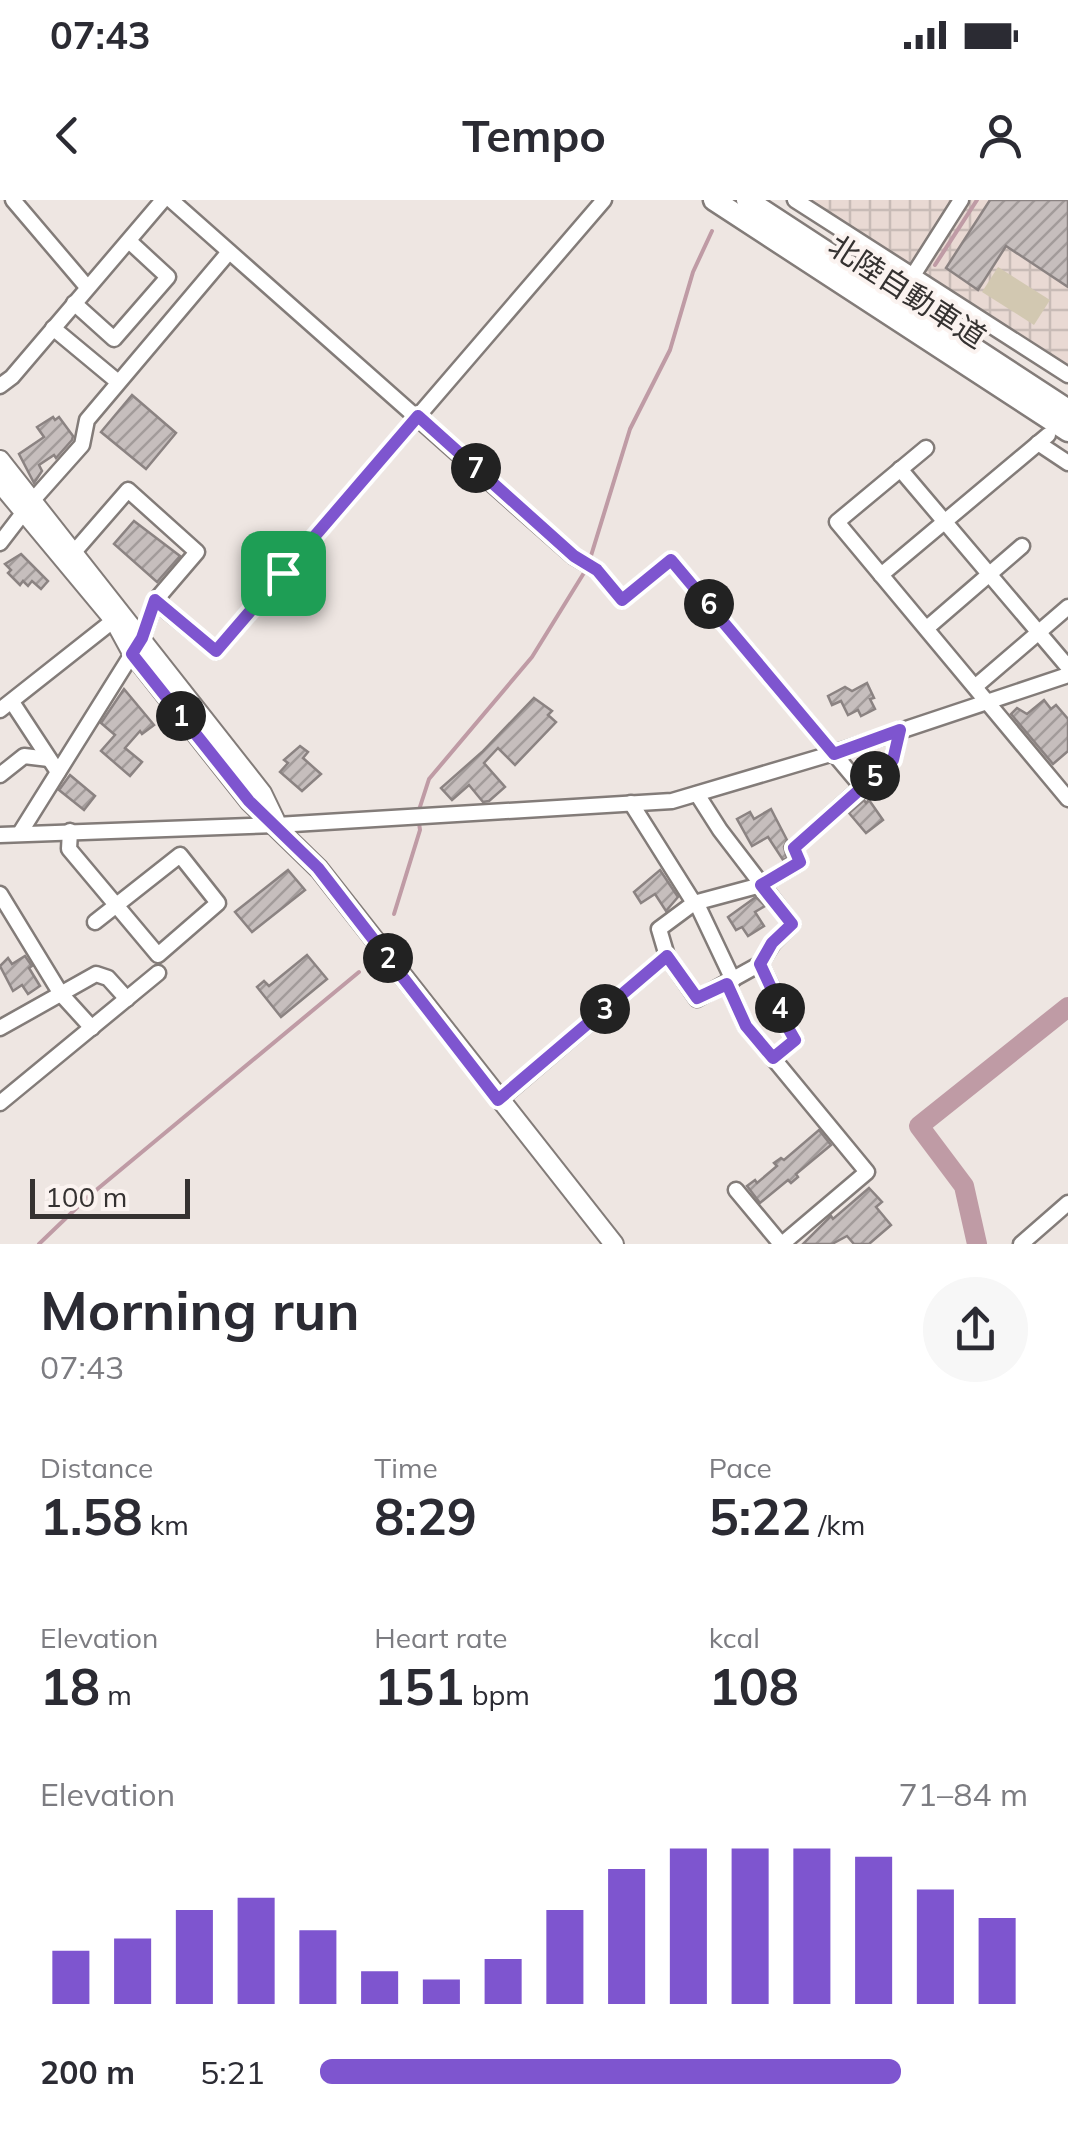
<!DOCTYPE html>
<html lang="en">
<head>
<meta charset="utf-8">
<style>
	:root { --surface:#fff; --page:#f7f7f7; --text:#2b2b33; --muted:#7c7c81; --accent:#7e55cf }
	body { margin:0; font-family:Mulish,"Noto Sans JP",sans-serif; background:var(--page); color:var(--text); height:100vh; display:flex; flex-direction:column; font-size:38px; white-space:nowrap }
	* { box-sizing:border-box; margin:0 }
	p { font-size:32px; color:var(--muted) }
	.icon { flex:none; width:55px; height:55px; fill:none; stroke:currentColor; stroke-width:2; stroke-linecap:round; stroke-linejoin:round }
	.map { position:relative; height:1044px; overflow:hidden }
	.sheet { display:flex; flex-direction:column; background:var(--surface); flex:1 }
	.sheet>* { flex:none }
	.scale { position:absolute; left:30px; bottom:25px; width:160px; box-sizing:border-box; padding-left:10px; border:5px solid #353231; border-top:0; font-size:28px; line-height:35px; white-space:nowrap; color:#353231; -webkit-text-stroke:8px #fbf3f0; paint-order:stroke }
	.pin { position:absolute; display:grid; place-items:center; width:85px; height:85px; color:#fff; margin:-42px; border-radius:20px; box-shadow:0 5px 15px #0006 }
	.km { position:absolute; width:50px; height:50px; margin:-25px; border-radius:50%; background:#222; color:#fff; font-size:28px; line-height:50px; text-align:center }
	.round { display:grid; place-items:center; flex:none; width:105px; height:105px; border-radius:52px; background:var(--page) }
	.head { display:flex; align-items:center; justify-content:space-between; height:170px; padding:0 40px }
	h1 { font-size:55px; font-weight:700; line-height:75px }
	.figures { display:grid; grid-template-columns:repeat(3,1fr); gap:15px; height:170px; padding:10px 40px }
	.figures div { display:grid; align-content:center }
	.figures b { font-size:50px; font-weight:700 }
	.figures small { font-size:28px; font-weight:400 }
	.figures p { font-size:28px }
	.chart { height:280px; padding:20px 40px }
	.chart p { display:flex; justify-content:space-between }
	.chart svg { width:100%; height:180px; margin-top:10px; stroke:var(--accent); stroke-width:6 }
	ul { padding:0 40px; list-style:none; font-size:32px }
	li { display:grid; grid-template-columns:160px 120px 1fr; align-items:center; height:75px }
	li i { height:25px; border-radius:12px; background:var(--accent) }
	.status { display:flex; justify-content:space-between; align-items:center; height:70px; padding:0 50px; background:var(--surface); direction:ltr }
	.status svg { height:28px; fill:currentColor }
	header { display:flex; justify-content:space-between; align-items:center; height:130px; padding:0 40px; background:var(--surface); font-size:45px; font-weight:700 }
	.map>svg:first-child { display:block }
	.industrial { fill:url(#industrial-grid) }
	.green { fill:#d2c8b1 }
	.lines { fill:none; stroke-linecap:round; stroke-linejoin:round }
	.stream { stroke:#bf9ba5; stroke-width:4 }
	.river { stroke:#bf9ba5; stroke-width:20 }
	.building { fill:url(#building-hatch); stroke:#8b8382; stroke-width:2.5 }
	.minor-casing { stroke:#837c79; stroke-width:19 }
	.major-casing { stroke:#837c79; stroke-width:22 }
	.highway-casing { stroke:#837c79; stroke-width:25 }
	.minor { stroke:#fff; stroke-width:14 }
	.major { stroke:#fff; stroke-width:18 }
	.highway { stroke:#fff; stroke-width:20 }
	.route-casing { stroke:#fff; stroke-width:20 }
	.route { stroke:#7e55cf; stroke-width:12 }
	.labels { text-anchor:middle; stroke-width:8; stroke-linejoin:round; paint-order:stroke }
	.street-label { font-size:30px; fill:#353231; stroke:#fbf3f0 }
</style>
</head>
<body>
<div class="status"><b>07:43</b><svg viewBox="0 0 49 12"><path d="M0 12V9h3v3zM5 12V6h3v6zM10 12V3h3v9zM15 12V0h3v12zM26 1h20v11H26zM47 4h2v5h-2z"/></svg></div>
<header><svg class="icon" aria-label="back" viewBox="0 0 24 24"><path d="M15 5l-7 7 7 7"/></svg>Tempo<svg class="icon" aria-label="person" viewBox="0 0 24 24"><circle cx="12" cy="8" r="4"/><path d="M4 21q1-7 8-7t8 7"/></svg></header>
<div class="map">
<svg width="1068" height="1044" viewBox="0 0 1068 1044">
	<defs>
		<pattern id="industrial-grid" width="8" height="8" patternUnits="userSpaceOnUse" patternTransform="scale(2.5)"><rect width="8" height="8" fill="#e9d9d3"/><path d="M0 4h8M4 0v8" fill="none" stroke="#c8bbb6"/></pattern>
		<pattern id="building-hatch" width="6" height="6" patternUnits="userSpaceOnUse" patternTransform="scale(2.5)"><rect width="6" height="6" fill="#c6bebd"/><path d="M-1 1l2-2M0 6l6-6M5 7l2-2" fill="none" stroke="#a29b9a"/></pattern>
	</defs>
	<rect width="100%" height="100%" fill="#eee6e2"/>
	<!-- industrial -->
	<path class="industrial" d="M803,0H1068V164L935,79L906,68Z"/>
	<!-- green -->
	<path class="green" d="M998,67L1050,100L1034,125L982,92Z"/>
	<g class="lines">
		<!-- stream -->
		<g class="stream">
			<path d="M935,65L977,0"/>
			<path d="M590,359L630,229L670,150L693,72L712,31"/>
			<path d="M418,613L429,579L532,457L587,368"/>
			<path d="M394,714L420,630L419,623"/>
			<path d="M39,1044L89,996L359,772"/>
		</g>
		<!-- river -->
		<path class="river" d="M977,1044L964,986L919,926L1068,807"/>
	</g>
	<!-- building -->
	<g class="building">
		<path d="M990,0H1068V87L1006,46L978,90L946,68Z"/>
		<path d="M132,195L176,233L146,269L101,232Z"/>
		<path d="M53,217L55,220L59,217L73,236L72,240L56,258L54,255L39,265L42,271L34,283L19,254L44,237L37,227Z"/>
		<path d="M134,321L180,356L157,382L114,344Z"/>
		<path d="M21,354L48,381L41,389L32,381L28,386L23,381L20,385L8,373L11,370L5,364Z"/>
		<path d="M867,483L874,498L870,499L875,509L861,516L858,510L848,515L841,501L832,505L828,496L845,487L852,491Z"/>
		<path d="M124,489L154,525L142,534L140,531L125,548L142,562L130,576L101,551L115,535L101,523Z"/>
		<path d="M534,498L552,511L548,515L556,522L515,565L498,548L484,563L505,587L489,601L483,602L469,585L452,600L441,588L482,552Z"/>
		<path d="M1044,500L1051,509L1056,505L1068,519V551L1053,564L1011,514L1017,508L1027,514Z"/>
		<path d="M300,546L308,552L303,558L321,574L302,591L280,572L288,563L284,560Z"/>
		<path d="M70,575L95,596L84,610L59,590Z"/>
		<path d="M864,600L866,603L869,600L883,620L866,633L849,613Z"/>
		<path d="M771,609L787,640L784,647L787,658L783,660L768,637L752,646L737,619L750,612L754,619Z"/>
		<path d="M288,670L305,690L252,732L235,712Z"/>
		<path d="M660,670L678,697L666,711L655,694L641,703L634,692Z"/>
		<path d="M756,697L765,706L755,712L764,726L748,736L742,727L736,730L728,717Z"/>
		<path d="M307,755L327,779L281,817L257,787L264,781L269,786Z"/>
		<path d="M25,756L32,766L29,768L40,786L28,794L22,785L13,791L0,766L8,758L12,764Z"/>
		<path d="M819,930L831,945L796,974L798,977L791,983L788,980L760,1003L747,986L755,980L757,983L777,966L774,963L781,958L784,960Z"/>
		<path d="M869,988L882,1002L876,1007L891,1025L869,1044H854L847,1036L832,1044H803L831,1016L833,1019Z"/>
	</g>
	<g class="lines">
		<defs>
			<g id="minor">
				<path d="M13,0L87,87"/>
				<path d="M171,0L573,356L597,370L622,400L671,360L862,587"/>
				<path d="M795,0L1068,175"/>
				<path d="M912,77L961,0"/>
				<path d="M74,103L114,139L168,77L129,41"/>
				<path d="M53,128L118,182"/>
				<path d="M0,186L12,177L163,0"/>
				<path d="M1038,243L1068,263"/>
				<path d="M926,248L837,322L1068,599"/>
				<path d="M900,269L1068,467"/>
				<path d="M0,343L33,300L82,245L87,220L229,52"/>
				<path d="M68,359L128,290L197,352L155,401"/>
				<path d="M881,375L1048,235"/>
				<path d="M927,428L1022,346"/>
				<path d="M976,486L1068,407"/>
				<path d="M12,502L58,572"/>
				<path d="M0,510L114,420"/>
				<path d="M0,575L24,556L49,559"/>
				<path d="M631,603L694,703"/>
				<path d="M70,631L69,649L158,755L218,703L180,655L95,722"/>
				<path d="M20,633L142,438L155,401L216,451L604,0"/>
				<path d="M0,635L277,625L672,601L834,553L1068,475"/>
				<path d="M0,694L61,794L92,828"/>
				<path d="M696,702L733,780"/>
				<path d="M667,756L697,799L760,764L773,743L792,724L720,630L697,594"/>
				<path d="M727,784L746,826L773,858L795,840L780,814L781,807L760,764"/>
				<path d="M0,828L96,774L108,778L127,799"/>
				<path d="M773,858L867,972L782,1044"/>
				<path d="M499,900L667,756L659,729L694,703L761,685L800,662L794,648L893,559L900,530"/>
				<path d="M0,903L158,773"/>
				<path d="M736,990L781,1044"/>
				<path d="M1021,1044L1068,1003"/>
			</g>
			<g id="major">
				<path d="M0,260L262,593L275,620"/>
				<path d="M0,283L114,420L132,453L249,601L319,669L614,1044"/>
			</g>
			<g id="highway">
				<path d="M714,0L1068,231"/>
				<path d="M747,0L1068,210"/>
			</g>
		</defs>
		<!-- minor casing -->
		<use href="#minor" class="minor-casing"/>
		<!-- major casing -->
		<use href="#major" class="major-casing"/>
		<!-- highway casing -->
		<use href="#highway" class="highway-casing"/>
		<!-- minor -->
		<use href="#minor" class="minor"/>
		<!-- major -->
		<use href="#major" class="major"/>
		<!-- highway -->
		<use href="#highway" class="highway"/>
	</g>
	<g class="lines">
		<defs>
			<path id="route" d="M418,216L574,356L597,370L622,400L671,360L834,554L900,530L893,560L794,648L800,662L761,685L792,724L772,743L760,764L780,807V814L795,840L773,858L746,826L727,784L697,798L667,756L498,900L318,668L249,601L132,454L142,438L155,400L216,451Z"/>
		</defs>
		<!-- route casing -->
		<use href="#route" class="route-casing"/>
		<!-- route -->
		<use href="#route" class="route"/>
	</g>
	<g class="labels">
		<!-- street labels -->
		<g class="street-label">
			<text transform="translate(907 92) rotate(33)" y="10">北陸自動車道</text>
		</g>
	</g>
</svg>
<div class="scale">100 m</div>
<div class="pin" style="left:283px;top:373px;background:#1e9e55"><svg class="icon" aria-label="arrive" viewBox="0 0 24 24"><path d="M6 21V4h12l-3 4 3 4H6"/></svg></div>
<b class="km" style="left:181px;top:516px">1</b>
<b class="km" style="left:388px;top:758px">2</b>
<b class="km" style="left:605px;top:809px">3</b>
<b class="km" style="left:780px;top:808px">4</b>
<b class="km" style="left:875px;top:576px">5</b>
<b class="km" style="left:709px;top:404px">6</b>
<b class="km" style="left:476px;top:268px">7</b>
</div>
<section class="sheet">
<div class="head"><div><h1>Morning run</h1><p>07:43</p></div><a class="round"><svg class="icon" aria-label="share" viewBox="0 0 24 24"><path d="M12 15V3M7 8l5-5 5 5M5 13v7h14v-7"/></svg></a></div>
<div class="figures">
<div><p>Distance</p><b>1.58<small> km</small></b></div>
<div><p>Time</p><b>8:29</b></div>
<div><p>Pace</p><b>5:22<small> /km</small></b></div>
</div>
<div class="figures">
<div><p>Elevation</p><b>18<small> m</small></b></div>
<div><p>Heart rate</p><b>151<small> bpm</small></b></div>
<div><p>kcal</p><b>108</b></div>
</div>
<div class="chart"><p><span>Elevation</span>71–84 m</p>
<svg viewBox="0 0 160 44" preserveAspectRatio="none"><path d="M5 44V31M15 44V28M25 44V21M35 44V18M45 44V26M55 44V36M65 44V38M75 44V33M85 44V21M95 44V11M105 44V6M115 44V6M125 44V6M135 44V8M145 44V16M155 44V23"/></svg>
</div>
<ul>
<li><b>200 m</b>5:21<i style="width:82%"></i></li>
</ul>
</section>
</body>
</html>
